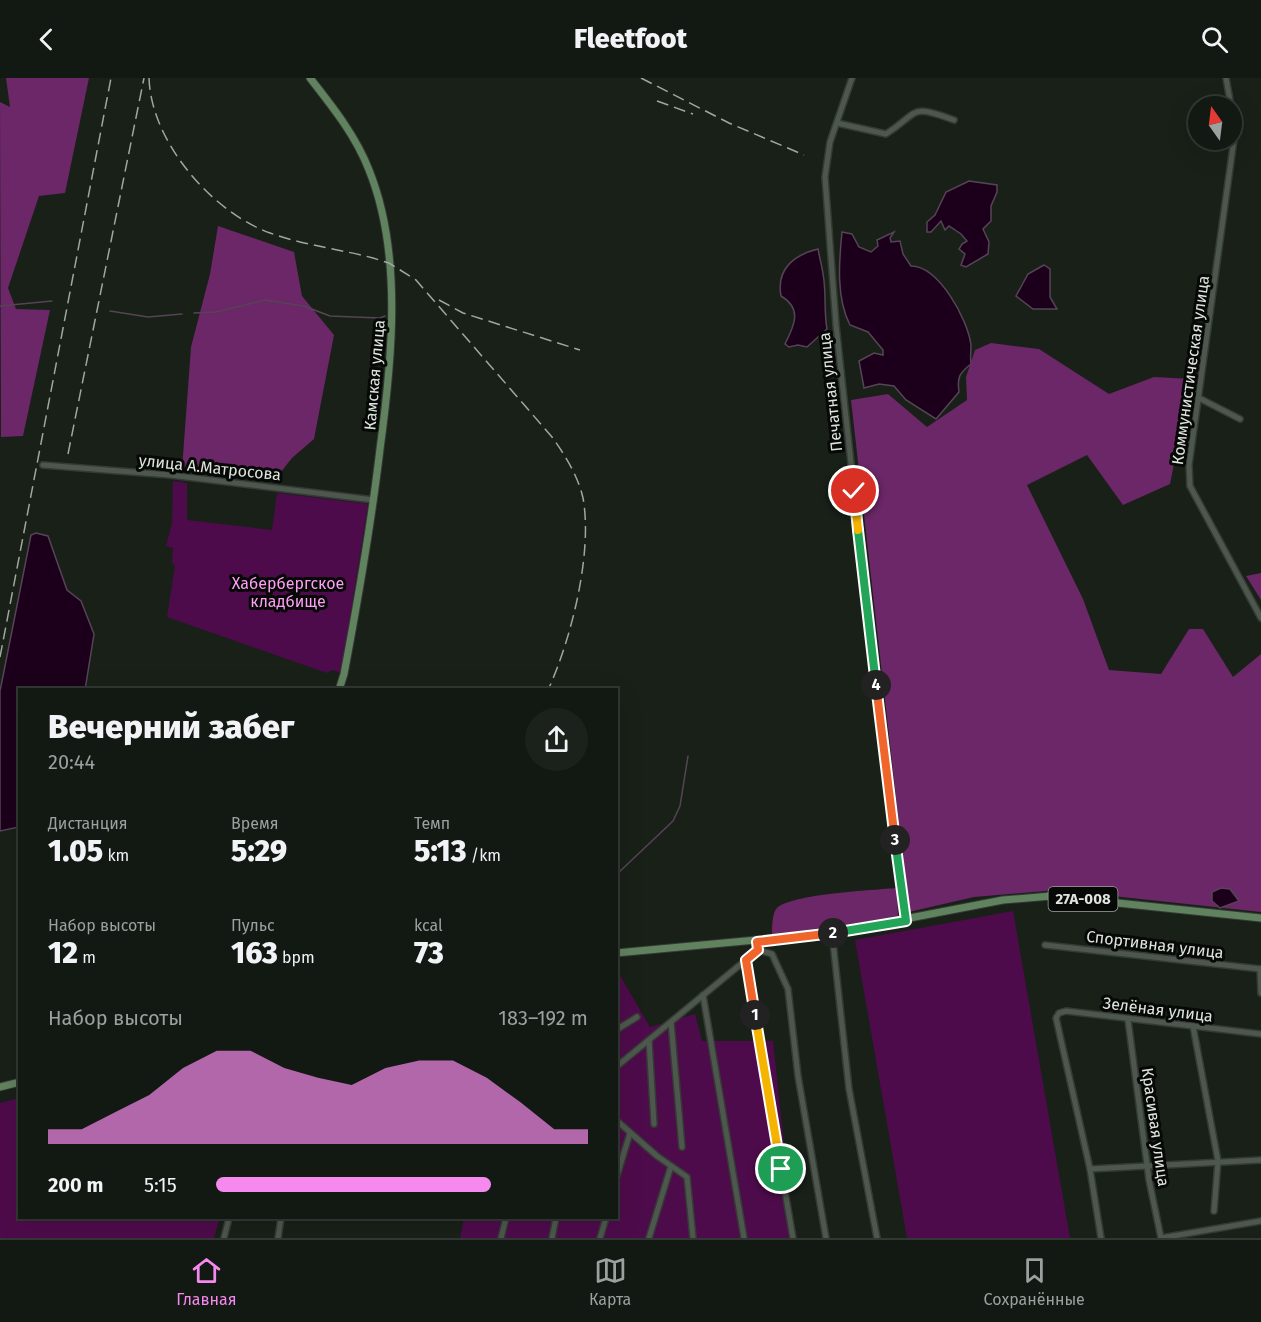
<!DOCTYPE html>
<html lang="ru">
<head>
<meta charset="utf-8">
<style>
	:root { --surface:#121812; --page:#1b211b; --text:#f1f3f6; --muted:#9ca09f; --line:#313732; --accent:#f689ed }
	body { margin:0; font-family:"Fira Sans",sans-serif; background:var(--page); color:var(--text); height:100vh; display:flex; flex-direction:column; font-size:22px; white-space:nowrap }
	* { box-sizing:border-box; margin:0 }
	p { font-size:20px; color:var(--muted) }
	.icon { flex:none; width:33px; height:33px; fill:none; stroke:currentColor; stroke-width:2; stroke-linecap:round; stroke-linejoin:round }
	.map { position:relative; flex:1; overflow:hidden }
	.details { position:absolute; left:18px; top:610px; width:600px; height:531px; display:flex; flex-direction:column; background:var(--surface); border-radius:0px; box-shadow:0 6px 24px #0002,0 0 0 2px var(--line) }
	.details>* { flex:none }
	.needle { width:39px; rotate:346deg }
	.tools { position:absolute; left:1188px; top:18px; display:grid; gap:12px }
	.tools a { display:grid; place-items:center; width:54px; height:54px; border-radius:50%; background:var(--surface); box-shadow:0 6px 24px #0002,0 0 0 2px var(--line); font-size:30px }
	.pin { position:absolute; display:grid; place-items:center; width:51px; height:51px; color:#fff; margin:-26px; border:3px solid #fff; border-radius:50%; box-shadow:0 2px 6px #0007 }
	.km { position:absolute; width:30px; height:30px; margin:-15px; border-radius:50%; background:#222; color:#fff; font-size:16px; line-height:30px; text-align:center }
	.round { display:grid; place-items:center; flex:none; width:63px; height:63px; border-radius:32px; background:var(--page) }
	.headline { display:flex; align-items:center; justify-content:space-between; height:102px; padding:0 30px }
	h1 { font-size:33px; font-weight:800; line-height:45px }
	.metrics { display:grid; grid-template-columns:repeat(3,1fr); gap:9px; height:102px; padding:6px 30px }
	.metrics div { display:grid; align-content:center }
	.metrics b { font-size:30px; font-weight:800 }
	.metrics small { font-size:16px; font-weight:400 }
	.metrics p { font-size:16px }
	.chart { height:168px; padding:12px 30px }
	.chart p { display:flex; justify-content:space-between }
	.chart svg { width:100%; height:108px; margin-top:6px; fill:var(--accent); opacity:.7 }
	ul { padding:0 30px; list-style:none; font-size:20px }
	li { display:grid; grid-template-columns:96px 72px 1fr; align-items:center; height:45px }
	li i { height:15px; border-radius:8px; background:var(--accent) }
	header { display:flex; justify-content:space-between; align-items:center; height:78px; padding:0 30px; background:var(--surface); font-size:27px; font-weight:800 }
	.tabs { display:flex; justify-content:space-around; align-items:center; height:84px; border-top:2px solid var(--line); background:var(--surface); font-size:16px; color:var(--muted) }
	.tabs a { display:grid; justify-items:center; gap:3px }
	.tabs .active { color:var(--accent) }
	.map>svg:first-child { display:block }
	.green { fill:#4e0b4b }
	.forest { fill:#6b2767 }
	.water { fill:#1c001b; stroke:#564456; stroke-width:1.5 }
	.lines { fill:none; stroke-linecap:round; stroke-linejoin:round }
	.stream { stroke:#564456; stroke-width:1.5 }
	.minor-casing { stroke:#343a34; stroke-width:8 }
	.major-casing { stroke:#343a34; stroke-width:9 }
	.minor { stroke:#4e574d; stroke-width:5 }
	.major { stroke:#61825f; stroke-width:7 }
	.rail { stroke:#a0a7a0; stroke-width:1.5; stroke-dasharray:12 6; stroke-linecap:butt }
	.split-1-casing { stroke:#fff; stroke-width:12 }
	.split-2-casing { stroke:#fff; stroke-width:12 }
	.split-3-casing { stroke:#fff; stroke-width:12 }
	.split-4-casing { stroke:#fff; stroke-width:12 }
	.split-5-casing { stroke:#fff; stroke-width:12 }
	.split-6-casing { stroke:#fff; stroke-width:12 }
	.split-1 { stroke:#f5b400; stroke-width:8 }
	.split-2 { stroke:#f0652b; stroke-width:8 }
	.split-3 { stroke:#22a559; stroke-width:8 }
	.split-4 { stroke:#f0652b; stroke-width:8 }
	.split-5 { stroke:#22a559; stroke-width:8 }
	.split-6 { stroke:#f5b400; stroke-width:8 }
	.labels { text-anchor:middle; stroke-width:6; stroke-linejoin:round; paint-order:stroke }
	.shield { fill:#060906; stroke:#9da29d; stroke-width:1.5 }
	.shield-label { font-size:15px; font-weight:bold; fill:#dee4de }
	.street-label { font-size:16px; fill:#dee4de; stroke:#060906 }
	.park-label { font-size:16px; fill:#fe9ef6; stroke:#060906 }
</style>
</head>
<body>
<header><svg class="icon" aria-label="back" viewBox="0 0 24 24"><path d="M15 5l-7 7 7 7"/></svg>Fleetfoot<svg class="icon" aria-label="search" viewBox="0 0 24 24"><circle cx="10" cy="10" r="6"/><path d="M15 15l6 6"/></svg></header>
<div class="map">
<svg width="1261" height="1160" viewBox="0 0 1261 1160">
	<rect width="100%" height="100%" fill="#182018"/>
	<!-- green -->
	<g class="green">
		<path d="M173,403L187,405V442L272,452L277,415L368,426L341,595L332,592L327,595L167,539L175,488L172,484L173,470L166,468L172,445Z"/>
		<path d="M1013,833L1070,1160H907L855,862Z"/>
		<path d="M617,892L650,949L695,936L702,963H773L794,1160H460L464,1140H616Z"/>
		<path d="M19,1020L20,1140H220L214,1160H0V1025Z"/>
	</g>
	<!-- forest -->
	<g class="forest">
		<path d="M6,0H89L65,115L39,118L8,210L16,231L50,232L23,358L1,359L0,24L10,29Z"/>
		<path d="M218,148L294,174L302,218L334,257L314,361L292,380L276,400L182,391L191,269L210,196Z"/>
		<path d="M991,265L1039,271L1109,316L1154,299L1191,301L1170,406L1123,427L1087,377L1027,407L1083,521L1109,592L1161,596L1189,551H1203L1233,599L1261,576V834L1057,812L974,819L909,834L851,322L888,316L927,349L967,322L966,299L975,272Z"/>
		<path d="M1261,495V522L1246,498Z"/>
		<path d="M897,810L898,839L772,857C772,849 772,835 777,830C791,816 874,812 897,810Z"/>
	</g>
	<!-- water -->
	<g class="water">
		<path d="M969,103L997,107V114L991,128V143L983,151L989,164L988,176L966,189L961,187L965,176L959,171L962,166L967,163L961,156L949,148L945,152L941,143L931,154H927V144L935,137L946,114Z"/>
		<path d="M842,154L852,156L859,169L871,174L878,168L877,162L894,154L890,160L891,164L900,163L903,176L911,188C939,188 968,242 971,267C971,273 970,280 971,286C959,295 957,300 959,314L936,341L906,322L894,308L879,306L864,310L859,283L874,275L883,277V272L868,254L850,247C836,220 839,184 842,154Z"/>
		<path d="M818,171C820,182 823,192 824,203C826,220 824,234 827,251L807,269L798,267L789,269L785,266C794,248 803,231 781,218C776,191 794,177 818,171Z"/>
		<path d="M1044,187L1050,191V219L1057,231H1033L1016,218L1028,196Z"/>
		<path d="M36,455L48,458L67,512L81,523L94,556L85,612H20L19,749L0,753V613L31,457Z"/>
		<path d="M1221,810L1230,811L1239,823L1220,830L1212,823V814Z"/>
	</g>
	<g class="lines">
		<!-- stream -->
		<g class="stream">
			<path d="M0,228L52,223"/>
			<path d="M110,233L148,239L182,236"/>
			<path d="M194,235L216,234L265,222L304,228L330,238L380,240L385,238"/>
			<path d="M616,797L673,743L680,728L688,678"/>
		</g>
		<defs>
			<g id="minor">
				<path d="M852,0L830,64L825,99L836,247L872,579L906,843"/>
				<path d="M1226,0L1231,28"/>
				<path d="M1232,32L1235,54L1189,387L1190,408L1261,540"/>
				<path d="M837,45L886,56C920,34 909,25 954,42"/>
				<path d="M1199,320L1240,341"/>
				<path d="M43,387L170,397L374,422"/>
				<path d="M832,855L849,1011L877,1160"/>
				<path d="M1045,867L1261,891"/>
				<path d="M758,872L772,876L788,911L798,998L826,1160"/>
				<path d="M745,882L793,1160"/>
				<path d="M1260,891L1261,915"/>
				<path d="M703,917L744,1160"/>
				<path d="M1128,942L1149,1102L1161,1160"/>
				<path d="M671,944L682,1069"/>
				<path d="M1193,948L1218,1083L1214,1133"/>
				<path d="M616,952L637,939"/>
				<path d="M649,962L654,1046"/>
				<path d="M616,989L758,872L757,864"/>
				<path d="M616,1042L657,1078L687,1099L693,1160"/>
				<path d="M1090,1091L1056,940L1059,935L1066,933L1261,956"/>
				<path d="M616,1101L630,1055"/>
				<path d="M224,1160L229,1140"/>
				<path d="M278,1160L281,1140"/>
				<path d="M501,1160L506,1140"/>
				<path d="M552,1160L556,1140"/>
				<path d="M600,1160L606,1140"/>
				<path d="M649,1160L671,1088"/>
				<path d="M1101,1160L1090,1091L1261,1082"/>
				<path d="M1161,1160L1261,1143"/>
			</g>
			<g id="major">
				<path d="M310,0C332,28 356,58 369,92C403,176 392,283 380,371C371,447 358,522 344,596L339,612"/>
				<path d="M616,875L832,855L1003,822L1051,818L1261,840"/>
				<path d="M0,1009L20,1004"/>
			</g>
		</defs>
		<!-- minor casing -->
		<use href="#minor" class="minor-casing"/>
		<!-- major casing -->
		<use href="#major" class="major-casing"/>
		<!-- minor -->
		<use href="#minor" class="minor"/>
		<!-- major -->
		<use href="#major" class="major"/>
		<!-- rail -->
		<g class="rail">
			<path d="M149,0C151,64 212,134 270,155C303,167 339,171 373,180L389,185L416,202L552,359C565,377 578,398 583,420C593,475 571,562 548,612"/>
			<path d="M641,0L729,45L804,77"/>
			<path d="M657,23L693,36"/>
			<path d="M439,222L463,235L580,272"/>
			<path d="M68,376L144,0"/>
			<path d="M0,579L111,0"/>
		</g>
	</g>
	<g class="lines">
		<defs>
			<path id="split-1" d="M755,937L781,1091"/>
			<path id="split-2" d="M755,937L746,882L758,872L757,864L833,855"/>
			<path id="split-3" d="M833,855L906,843L895,762"/>
			<path id="split-4" d="M876,607L895,762"/>
			<path id="split-5" d="M858,452L876,607"/>
			<path id="split-6" d="M854,413L858,452"/>
		</defs>
		<!-- split-1 casing -->
		<use href="#split-1" class="split-1-casing"/>
		<!-- split-2 casing -->
		<use href="#split-2" class="split-2-casing"/>
		<!-- split-3 casing -->
		<use href="#split-3" class="split-3-casing"/>
		<!-- split-4 casing -->
		<use href="#split-4" class="split-4-casing"/>
		<!-- split-5 casing -->
		<use href="#split-5" class="split-5-casing"/>
		<!-- split-6 casing -->
		<use href="#split-6" class="split-6-casing"/>
		<!-- split-1 -->
		<use href="#split-1" class="split-1"/>
		<!-- split-2 -->
		<use href="#split-2" class="split-2"/>
		<!-- split-3 -->
		<use href="#split-3" class="split-3"/>
		<!-- split-4 -->
		<use href="#split-4" class="split-4"/>
		<!-- split-5 -->
		<use href="#split-5" class="split-5"/>
		<!-- split-6 -->
		<use href="#split-6" class="split-6"/>
	</g>
	<g class="labels">
		<!-- shield labels -->
		<rect class="shield" x="1048.5" y="809" width="69" height="24" rx="4.5"/>
		<g class="shield-label">
			<text x="1083" y="826">27А-008</text>
		</g>
		<!-- street labels -->
		<g class="street-label">
			<text transform="translate(1190 292) rotate(-82)" y="6">Коммунистическая улица</text>
			<text transform="translate(374 297) rotate(-85)" y="6">Камская улица</text>
			<text transform="translate(830 314) rotate(-96)" y="6">Печатная улица</text>
			<text transform="translate(210 389) rotate(6)" y="6">улица А.Матросова</text>
			<text transform="translate(1155 866) rotate(7)" y="6">Спортивная улица</text>
			<text transform="translate(1158 931) rotate(7)" y="6">Зелёная улица</text>
			<text transform="translate(1156 1049) rotate(82)" y="6">Красивая улица</text>
		</g>
		<!-- park labels -->
		<g class="park-label">
			<text x="288" y="511">Хабербергское<tspan x="288" dy="18">кладбище</tspan></text>
		</g>
	</g>
</svg>
<div class="tools">
<a><svg class="needle" viewBox="-14 -14 28 28"><path d="M0-13l5 13h-10z" fill="#e53935"/><path d="M0 13l5-13h-10z" fill="#9ca09f"/></svg></a>
</div>
<div class="pin" style="left:781px;top:1091px;background:#1e9e55"><svg class="icon" aria-label="arrive" viewBox="0 0 24 24"><path d="M6 21V4h12l-3 4 3 4H6"/></svg></div>
<div class="pin" style="left:854px;top:413px;background:#d93025"><svg class="icon" aria-label="check" viewBox="0 0 24 24"><path d="M5 12l5 5 9-10"/></svg></div>
<b class="km" style="left:755px;top:937px">1</b>
<b class="km" style="left:833px;top:855px">2</b>
<b class="km" style="left:895px;top:762px">3</b>
<b class="km" style="left:876px;top:607px">4</b>
<section class="details">
<div class="headline"><div><h1>Вечерний забег</h1><p>20:44</p></div><a class="round"><svg class="icon" aria-label="share" viewBox="0 0 24 24"><path d="M12 15V3M7 8l5-5 5 5M5 13v7h14v-7"/></svg></a></div>
<div class="metrics">
<div><p>Дистанция</p><b>1.05<small> km</small></b></div>
<div><p>Время</p><b>5:29</b></div>
<div><p>Темп</p><b>5:13<small> /km</small></b></div>
</div>
<div class="metrics">
<div><p>Набор высоты</p><b>12<small> m</small></b></div>
<div><p>Пульс</p><b>163<small> bpm</small></b></div>
<div><p>kcal</p><b>73</b></div>
</div>
<div class="chart"><p><span>Набор высоты</span>183–192 m</p>
<svg viewBox="0 0 160 44" preserveAspectRatio="none"><path d="M0 44V38L10 38L20 31L30 24L40 13L50 6L60 6L70 13L80 17L90 20L100 13L110 10L120 10L130 17L140 27L150 38L160 38V44z"/></svg>
</div>
<ul>
<li><b>200 m</b>5:15<i style="width:74%"></i></li>
</ul>
</section>
</div>
<nav class="tabs">
<a class="active"><svg class="icon" aria-label="home" viewBox="0 0 24 24"><path d="M3 11l9-7 9 7M6 9v11h12V9"/></svg>Главная</a>
<a><svg class="icon" aria-label="map" viewBox="0 0 24 24"><path d="M3 6l6-2 6 2 6-2v14l-6 2-6-2-6 2zM9 4v14M15 6v14"/></svg>Карта</a>
<a><svg class="icon" aria-label="saved" viewBox="0 0 24 24"><path d="M7 4h10v16l-5-4-5 4z"/></svg>Сохранённые</a>
</nav>
</body>
</html>
